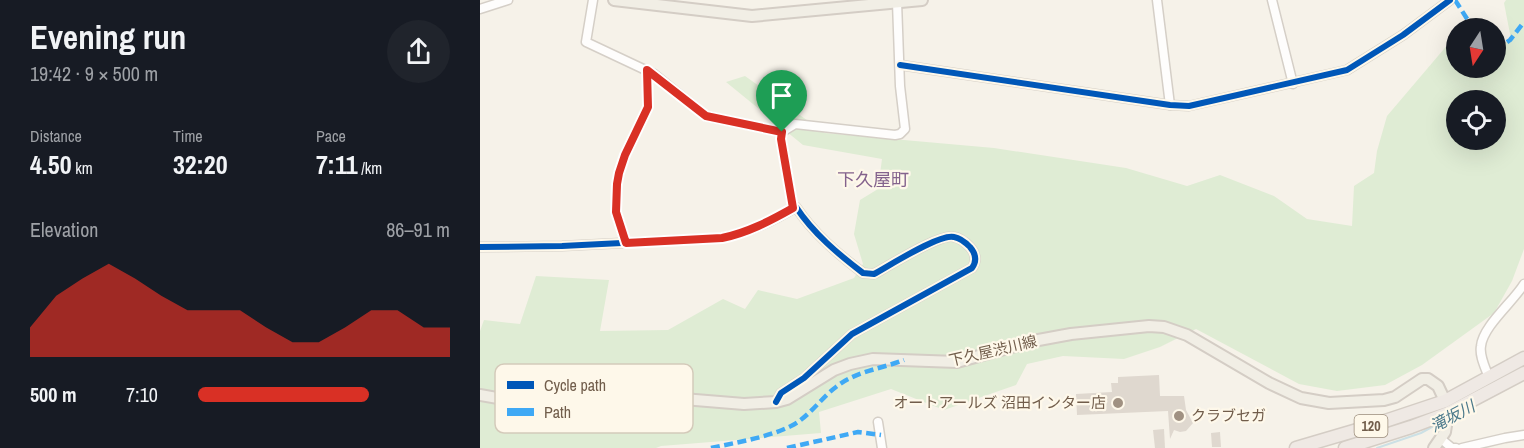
<!DOCTYPE html>
<html lang="en">
<head>
<meta charset="utf-8">
<style>
	:root { --surface:#171b24; --page:#20242c; --text:#f1f3f6; --muted:#9ea1a6; --accent:#d93025 }
	body { margin:0; font-family:"Archivo Narrow","Noto Sans JP",sans-serif; background:var(--page); color:var(--text); height:100vh; display:flex; flex-direction:column; font-size:22px; white-space:nowrap }
	* { box-sizing:border-box; margin:0 }
	p { font-size:20px; color:var(--muted) }
	.icon { flex:none; width:33px; height:33px; fill:none; stroke:currentColor; stroke-width:2; stroke-linecap:round; stroke-linejoin:round }
	.map { position:relative; flex:1; overflow:hidden }
	.side { display:flex; flex-direction:column; background:var(--surface); width:480px }
	.side>* { flex:none }
	.needle { width:39px; rotate:192deg }
	.buttons { position:absolute; left:966px; top:18px; display:grid; gap:12px }
	.buttons a { display:grid; place-items:center; width:60px; height:60px; border-radius:50%; background:var(--surface); box-shadow:0 6px 24px #0002; font-size:30px }
	.pin { position:absolute; display:grid; place-items:center; width:51px; height:51px; color:#fff; margin:-62px -26px; border-radius:50% 50% 50% 0; rotate:-45deg; box-shadow:0 0 6px #0007 }
	.pin .icon { rotate:45deg }
	.round { display:grid; place-items:center; flex:none; width:63px; height:63px; border-radius:32px; background:var(--page) }
	.headline { display:flex; align-items:center; justify-content:space-between; height:102px; padding:0 30px }
	h1 { font-size:33px; font-weight:700; line-height:45px }
	.stats { display:grid; grid-template-columns:repeat(3,1fr); gap:9px; height:102px; padding:6px 30px }
	.stats div { display:grid; align-content:center }
	.stats b { font-size:26px; font-weight:700 }
	.stats small { font-size:16px; font-weight:400 }
	.stats p { font-size:16px }
	.chart { height:168px; padding:12px 30px }
	.chart p { display:flex; justify-content:space-between }
	.chart svg { width:100%; height:108px; margin-top:6px; fill:var(--accent); opacity:.7 }
	ul { padding:0 30px; list-style:none; font-size:20px }
	li { display:grid; grid-template-columns:96px 72px 1fr; align-items:center; height:45px }
	li i { height:15px; border-radius:8px; background:var(--accent) }
	main { display:flex; flex:1; min-height:0 }
	.map>svg:first-child { display:block }
	.green { fill:#dfecd4; fill-rule:evenodd }
	.lines { fill:none; stroke-linecap:round; stroke-linejoin:round }
	.stream { stroke:#cce0e5; stroke-width:2 }
	.building { fill:#dfd8cf }
	.minor-casing { stroke:#d5cfc7; stroke-width:11 }
	.major-casing { stroke:#d4cdc5; stroke-width:14 }
	.highway-casing { stroke:#d4cdc5; stroke-width:15 }
	.minor { stroke:#fefdfc; stroke-width:8 }
	.major { stroke:#f1eee5; stroke-width:10 }
	.highway { stroke:#efe9e4; stroke-width:12 }
	.quiet { stroke:#3fa9f5; stroke-width:4.5; stroke-dasharray:9 4.5; stroke-linecap:butt }
	.cycleway-casing { stroke:#fef8ea; stroke-width:10 }
	.cycleway { stroke:#0057b8; stroke-width:6 }
	.route-casing { stroke:#fff; stroke-width:12 }
	.route { stroke:#d93025; stroke-width:8 }
	.poi-dot { fill:#a09182; stroke:#fef8ea; stroke-width:2 }
	.labels { text-anchor:middle; stroke-width:4.5; stroke-linejoin:round; paint-order:stroke }
	.shield { fill:#fef8ea; stroke:#9b8c7b; stroke-width:1.5 }
	.shield-label { font-size:14px; font-weight:bold; fill:#715d4b }
	.street-label { font-size:15px; fill:#715d4b; stroke:#fef8ea }
	.poi-label { font-size:15px; fill:#715d4b; stroke:#fef8ea; text-anchor:end }
	.water-label { font-size:16px; font-style:italic; fill:#4a788a; stroke:#fef8ea }
	.quarter-label { font-size:18px; fill:#84638d; stroke:#fef8ea }
	.key { fill:#fef8ea; stroke:#d4caba; stroke-width:1.5 }
	.key-label { font-size:16px; fill:#715d4b }
</style>
</head>
<body>
<main>
<section class="side">
<div class="headline"><div><h1>Evening run</h1><p>19:42 · 9 × 500 m</p></div><a class="round"><svg class="icon" aria-label="share" viewBox="0 0 24 24"><path d="M12 15V3M7 8l5-5 5 5M5 13v7h14v-7"/></svg></a></div>
<div class="stats">
<div><p>Distance</p><b>4.50<small> km</small></b></div>
<div><p>Time</p><b>32:20</b></div>
<div><p>Pace</p><b>7:11<small> /km</small></b></div>
</div>
<div class="chart"><p><span>Elevation</span>86–91 m</p>
<svg viewBox="0 0 160 44" preserveAspectRatio="none"><path d="M0 44V32L10 19L20 12L30 6L40 12L50 19L60 25L70 25L80 25L90 32L100 38L110 38L120 32L130 25L140 25L150 32L160 32V44z"/></svg>
</div>
<ul>
<li><b>500 m</b>7:10<i style="width:68%"></i></li>
</ul>
</section>
<div class="map">
<svg width="1044" height="448" viewBox="0 0 1044 448">
	<rect width="100%" height="100%" fill="#f6f2e9"/>
	<!-- green -->
	<path class="green" d="M1026,0H1044V249L1032,281L1014,313L942,365L905,385L857,391L819,384L716,329L680,347L644,359L583,356L547,364L536,385L464,410L411,389L339,412L341,433L181,446L176,448H0V331L4,320L40,324L56,276L129,280L120,331L188,330L243,299L265,309L278,290L317,299L374,278L383,264L374,234L380,200L398,189L402,159L323,145L246,82L265,76L345,133L514,148L646,168L707,186L740,175L794,196L827,219L872,226L874,186L894,173L897,151L907,116L975,36L976,68H1016V48L1031,39L1024,3ZM976,100H1016V140H976Z"/>
	<g class="lines">
		<!-- stream -->
		<path class="stream" d="M897,448L941,433L961,422"/>
	</g>
	<!-- building -->
	<g class="building">
		<path d="M679,375L680,396H704L706,410L713,423L706,431L700,432L694,430L690,439L688,411L597,415L596,394L632,392L631,383H638V377Z"/>
		<path d="M684,429L685,448H675L673,430Z"/>
		<path d="M740,432L741,447H732L731,433Z"/>
	</g>
	<g class="lines">
		<defs>
			<g id="minor">
				<path d="M113,0L106,42L174,74L226,116L302,132L315,124L415,135L420,134L425,129L420,86L417,2"/>
				<path d="M677,0L690,105"/>
				<path d="M792,0L813,84"/>
				<path d="M0,9L28,0"/>
				<path d="M420,65L690,105L709,106L867,70L923,35L970,0"/>
				<path d="M302,132L301,139L313,208"/>
				<path d="M146,243L136,212L137,184L139,173L145,155L168,107L167,70"/>
				<path d="M0,247L82,246L241,238C267,233 293,221 316,207C333,233 358,254 383,273L394,274C409,266 460,233 474,237C480,238 486,243 490,247C496,254 497,261 492,268L372,334L324,378L301,393L296,402"/>
				<path d="M1009,378C1006,369 999,356 1001,346C1003,326 1033,302 1044,284"/>
				<path d="M398,422L402,448"/>
				<path d="M961,439L972,448H976"/>
				<path d="M982,448L1025,438L1044,435"/>
			</g>
			<g id="major">
				<path d="M134,0L272,16L442,0"/>
				<path d="M0,395L80,409L191,398L264,404L296,402L307,399L354,370L370,364L393,359L477,362L553,341L591,334L669,326L684,327L707,335L789,383L821,398L849,403L904,400L915,397L942,379H948L958,386L965,401"/>
				<path d="M954,448L965,432L968,413"/>
			</g>
			<g id="highway">
				<path d="M816,448L884,428L965,401L1044,358"/>
				<path d="M865,448L931,427L968,413L1044,373"/>
			</g>
		</defs>
		<!-- minor casing -->
		<use href="#minor" class="minor-casing"/>
		<!-- major casing -->
		<use href="#major" class="major-casing"/>
		<!-- highway casing -->
		<use href="#highway" class="highway-casing"/>
		<!-- minor -->
		<use href="#minor" class="minor"/>
		<!-- major -->
		<use href="#major" class="major"/>
		<!-- highway -->
		<use href="#highway" class="highway"/>
		<!-- quiet -->
		<g class="quiet">
			<path d="M975,0L993,28"/>
			<path d="M1016,50L1030,40L1044,22"/>
			<path d="M231,448C258,442 286,438 311,426C328,418 341,398 356,387C376,371 401,369 424,360"/>
			<path d="M307,448L378,432L401,435"/>
		</g>
		<defs>
			<g id="cycleway">
				<path d="M420,65L690,105L709,106L867,70L923,35L970,0"/>
				<path d="M0,247L82,246L241,238C267,233 293,221 316,207C333,233 358,254 383,273L394,274C409,266 460,233 474,237C480,238 486,243 490,247C496,254 497,261 492,268L372,334L324,378L301,393L296,402"/>
			</g>
		</defs>
		<!-- cycleway casing -->
		<use href="#cycleway" class="cycleway-casing"/>
		<!-- cycleway -->
		<use href="#cycleway" class="cycleway"/>
	</g>
	<g class="lines">
		<defs>
			<path id="route" d="M167,70L226,116L302,132L301,139L313,208C290,221 267,233 242,238L146,243L136,212L137,184L139,173L145,155L168,107Z"/>
		</defs>
		<!-- route casing -->
		<use href="#route" class="route-casing"/>
		<!-- route -->
		<use href="#route" class="route"/>
	</g>
	<!-- markers -->
	<g class="poi-dot">
		<circle cx="638" cy="403" r="6"/>
		<circle cx="699" cy="416" r="6"/>
	</g>
	<g class="labels">
		<!-- shield labels -->
		<rect class="shield" x="874.5" y="415" width="33" height="22" rx="4.5"/>
		<g class="shield-label">
			<text x="891" y="431">120</text>
		</g>
		<!-- street labels -->
		<g class="street-label">
			<text transform="translate(513 351) rotate(-13)" y="5">下久屋渋川線</text>
		</g>
		<!-- poi labels -->
		<g class="poi-label">
			<text x="626" y="408">オートアールズ 沼田インター店</text>
			<text x="711" y="421" text-anchor="start">クラブセガ</text>
		</g>
		<!-- water labels -->
		<g class="water-label">
			<text transform="translate(972 416) rotate(-28)" y="6">滝坂川</text>
		</g>
		<!-- quarter labels -->
		<g class="quarter-label">
			<text x="393" y="186">下久屋町</text>
		</g>
	</g>
	<!-- legend -->
	<rect x="15" y="364" width="198" height="69" rx="9" class="key"/>
	<rect x="27" y="381" width="27" height="8" fill="#0057b8"/>
	<rect x="27" y="408" width="27" height="8" fill="#3fa9f5"/>
	<g class="key-label">
		<text x="64" y="391">Cycle path</text>
		<text x="64" y="418">Path</text>
	</g>
</svg>
<div class="buttons">
<a><svg class="needle" viewBox="-14 -14 28 28"><path d="M0-13l5 13h-10z" fill="#e53935"/><path d="M0 13l5-13h-10z" fill="#9ea1a6"/></svg></a>
<a><svg class="icon" aria-label="locate" viewBox="0 0 24 24"><circle cx="12" cy="12" r="6"/><path d="M12 2v4M12 18v4M2 12h4M18 12h4"/></svg></a>
</div>
<div class="pin" style="left:302px;top:132px;background:#1e9e55"><svg class="icon" aria-label="arrive" viewBox="0 0 24 24"><path d="M6 21V4h12l-3 4 3 4H6"/></svg></div>
</div>
</main>
</body>
</html>
